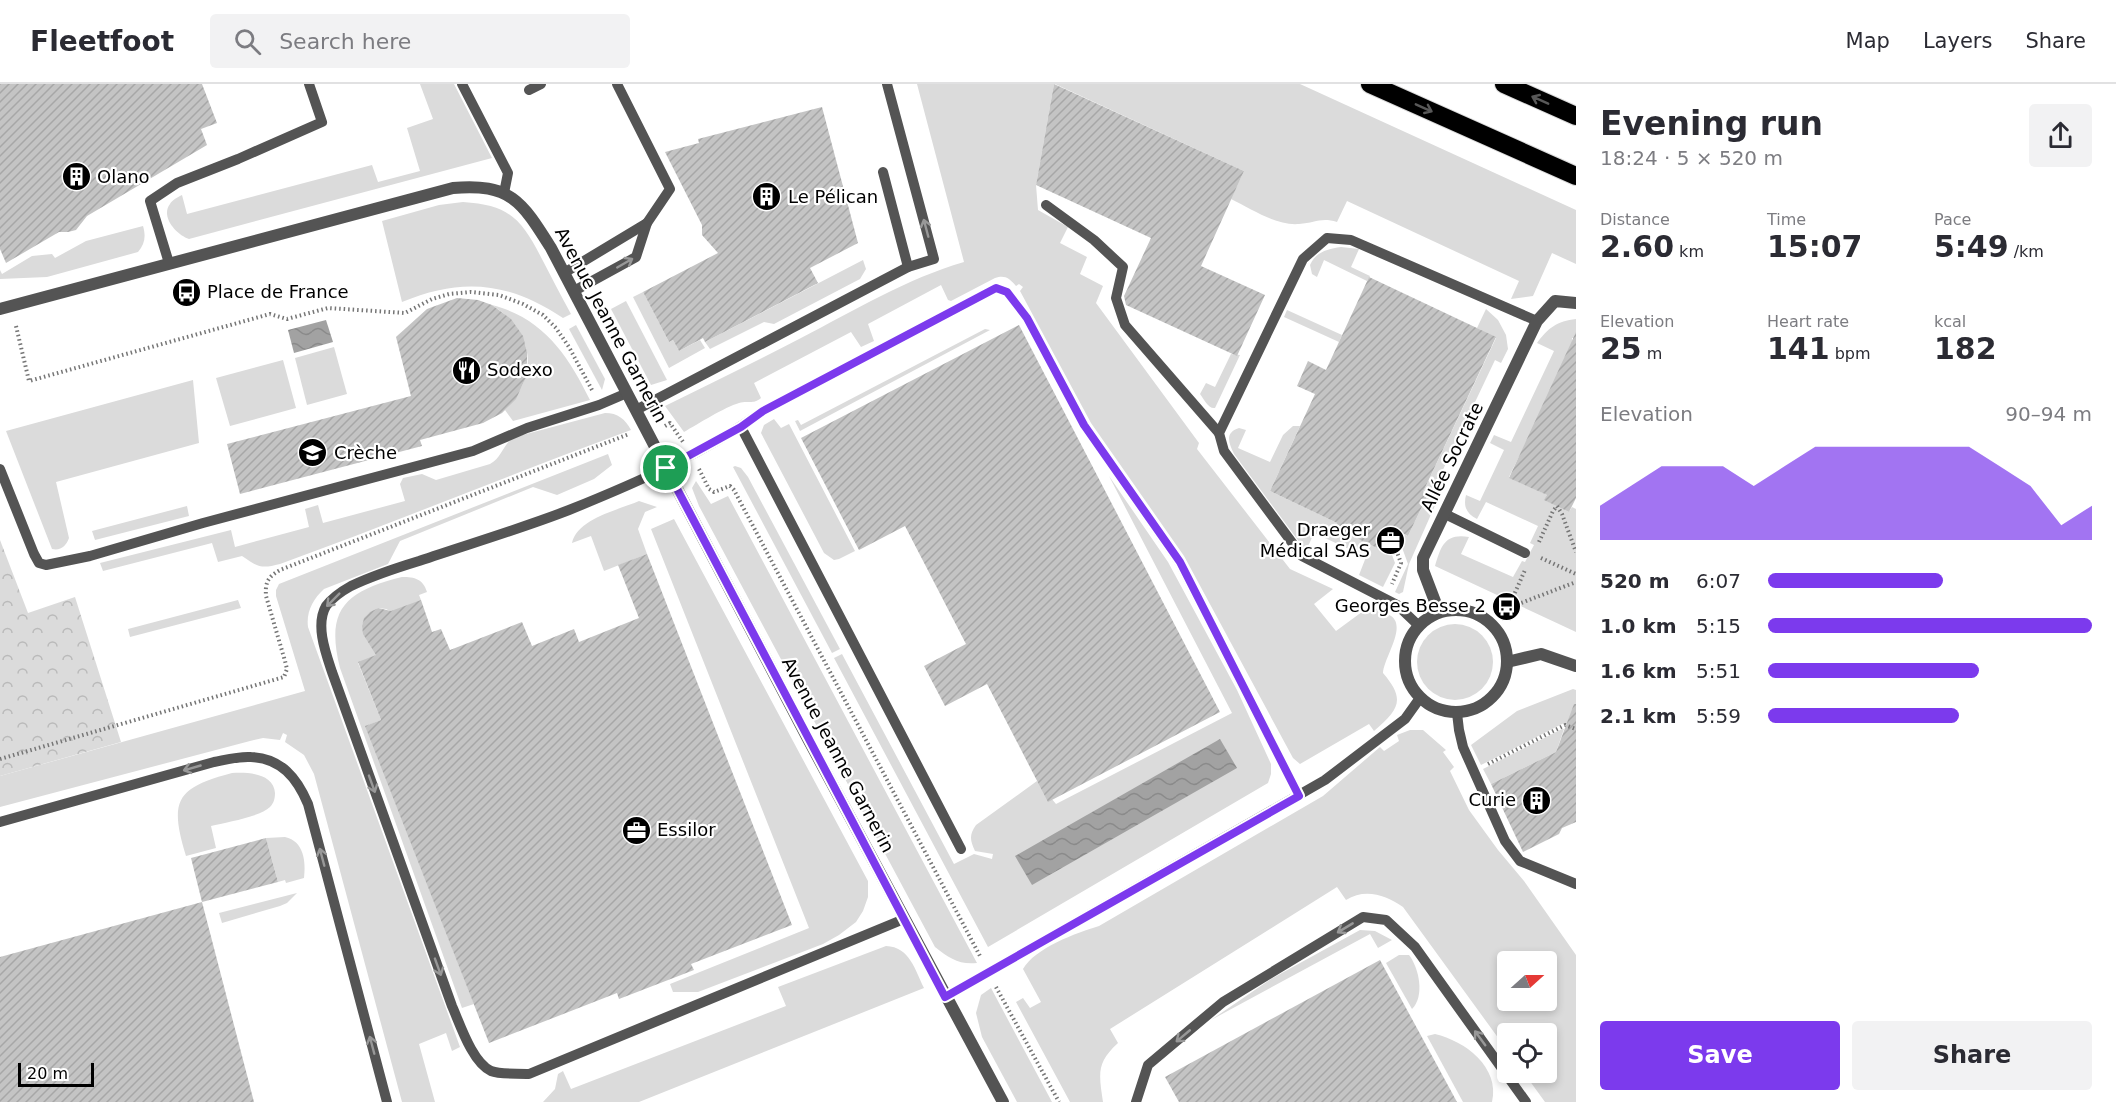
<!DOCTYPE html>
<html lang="en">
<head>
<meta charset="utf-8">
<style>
	:root { --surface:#fff; --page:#f2f2f3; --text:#2b2b33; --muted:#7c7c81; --line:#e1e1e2; --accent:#7c3aed }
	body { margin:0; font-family:"DejaVu Sans",sans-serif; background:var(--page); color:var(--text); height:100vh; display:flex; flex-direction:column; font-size:22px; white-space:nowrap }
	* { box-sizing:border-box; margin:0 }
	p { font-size:20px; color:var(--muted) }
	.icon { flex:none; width:33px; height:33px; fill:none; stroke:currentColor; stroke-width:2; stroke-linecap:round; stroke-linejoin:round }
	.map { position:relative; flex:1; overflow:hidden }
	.panel { display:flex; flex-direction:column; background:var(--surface); width:540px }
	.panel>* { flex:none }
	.needle { width:39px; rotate:69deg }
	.buttons { position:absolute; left:1497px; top:867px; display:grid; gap:12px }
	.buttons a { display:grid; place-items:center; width:60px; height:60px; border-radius:6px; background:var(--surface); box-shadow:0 3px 9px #0003; font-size:30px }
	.scale { position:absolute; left:18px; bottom:15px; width:76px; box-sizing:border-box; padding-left:6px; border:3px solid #000; border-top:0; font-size:16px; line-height:21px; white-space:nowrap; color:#000; -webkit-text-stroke:4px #fff; paint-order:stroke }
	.pin { position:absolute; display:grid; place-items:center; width:51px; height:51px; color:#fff; margin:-26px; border:3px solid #fff; border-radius:50%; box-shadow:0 2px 6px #0007 }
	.round { display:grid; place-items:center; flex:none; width:63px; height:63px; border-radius:6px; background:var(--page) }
	.head { display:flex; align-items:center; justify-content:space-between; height:102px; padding:0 24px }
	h1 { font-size:33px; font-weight:800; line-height:45px }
	.stats { display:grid; grid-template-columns:repeat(3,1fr); gap:9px; height:102px; padding:6px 24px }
	.stats div { display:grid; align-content:center }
	.stats b { font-size:30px; font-weight:800 }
	.stats small { font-size:16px; font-weight:400 }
	.stats p { font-size:16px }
	.chart { height:168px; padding:12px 24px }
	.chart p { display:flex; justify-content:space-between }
	.chart svg { width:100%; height:108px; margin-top:6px; fill:var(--accent); opacity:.7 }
	.action { display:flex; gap:12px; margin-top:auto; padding:12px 24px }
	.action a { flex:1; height:69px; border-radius:6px; background:var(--accent); color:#fff; font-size:24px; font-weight:800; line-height:69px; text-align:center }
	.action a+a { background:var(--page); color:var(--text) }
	ul { padding:0 24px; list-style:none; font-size:20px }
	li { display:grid; grid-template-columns:96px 72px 1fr; align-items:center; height:45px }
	li i { height:15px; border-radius:8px; background:var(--accent) }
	header { display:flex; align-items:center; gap:36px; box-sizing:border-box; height:84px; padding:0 30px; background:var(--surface); border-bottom:2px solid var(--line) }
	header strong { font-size:28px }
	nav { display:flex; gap:33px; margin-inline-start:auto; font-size:21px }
	.search { width:420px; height:54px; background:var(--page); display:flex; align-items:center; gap:15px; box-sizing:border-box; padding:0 21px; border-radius:6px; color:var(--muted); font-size:22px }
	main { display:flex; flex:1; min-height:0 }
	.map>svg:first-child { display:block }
	.green { fill:#dbdbdb; fill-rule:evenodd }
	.park { fill:url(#park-crowns) }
	.water { fill:url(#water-waves) }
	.building { fill:url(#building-hatch) }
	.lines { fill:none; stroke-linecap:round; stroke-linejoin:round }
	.highway-casing { stroke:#dbdbdb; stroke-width:20 }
	.path { stroke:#767676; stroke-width:4; stroke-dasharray:1.5 3; stroke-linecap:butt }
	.lane { stroke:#545454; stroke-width:10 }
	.street { stroke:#545454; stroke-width:12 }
	.highway { stroke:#000; stroke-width:18 }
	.oneway { stroke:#595959 }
	.oneway2 { stroke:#989898 }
	.route-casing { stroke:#fff; stroke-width:12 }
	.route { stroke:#7c3aed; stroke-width:8 }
	.labels { text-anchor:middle; stroke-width:4.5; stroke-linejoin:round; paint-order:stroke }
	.poi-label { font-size:18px; fill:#000; stroke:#fff; text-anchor:start }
	.street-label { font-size:18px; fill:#000; stroke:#fff }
</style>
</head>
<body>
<header>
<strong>Fleetfoot</strong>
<div class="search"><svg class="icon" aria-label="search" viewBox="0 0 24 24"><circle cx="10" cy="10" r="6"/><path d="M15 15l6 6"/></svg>Search here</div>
<nav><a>Map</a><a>Layers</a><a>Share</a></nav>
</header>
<main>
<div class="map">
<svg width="1576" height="1018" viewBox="0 0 1576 1018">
	<defs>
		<pattern id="park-crowns" width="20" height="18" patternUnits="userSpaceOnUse" patternTransform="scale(1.5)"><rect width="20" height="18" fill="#dbdbdb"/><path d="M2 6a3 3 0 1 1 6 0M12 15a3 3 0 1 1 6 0" fill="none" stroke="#bababa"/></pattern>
		<pattern id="water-waves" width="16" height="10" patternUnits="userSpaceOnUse" patternTransform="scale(1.5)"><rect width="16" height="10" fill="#a2a2a2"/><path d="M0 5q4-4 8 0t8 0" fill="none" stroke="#8a8a8a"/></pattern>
		<pattern id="building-hatch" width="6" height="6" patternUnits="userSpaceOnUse" patternTransform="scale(1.5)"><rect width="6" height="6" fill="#c4c4c4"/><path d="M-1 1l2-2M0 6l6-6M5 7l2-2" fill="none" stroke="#a7a7a7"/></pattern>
	</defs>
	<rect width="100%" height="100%" fill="#fff"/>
	<!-- green -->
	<g class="green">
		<path d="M420,0H454L492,74L189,155C177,151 160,133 170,120C172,116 178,113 182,111L187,130L372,81L378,98L420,87L407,44L433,35Z"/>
		<path d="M917,0H1054L1036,101L1038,126L1068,143L1060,159L1087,173L1080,190L1103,202L1096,219L1199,359L1197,365L1290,485L1333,505L1314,520L1336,547L1370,522C1377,525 1385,528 1391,532C1407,543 1384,573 1383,589C1406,616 1399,625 1374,647L1369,640L1300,680L1293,674L1184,472L1091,339L1020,207L1023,203L1019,200L1016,202C1009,194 1005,191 995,194L951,217L948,216L941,201L868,240L874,257L861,263L851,248L754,299L761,314C753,321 748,316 739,319C725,323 698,340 684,348L665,322C711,299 757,277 801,254C855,226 906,195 964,178Z"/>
		<path d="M1055,0H1300L1576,126V180L1552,169L1533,212L1511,215L1519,197L1347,117L1337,138C1321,133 1315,139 1299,140C1276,142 1252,125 1231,115L1244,87Z"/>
		<path d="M463,118C511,121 522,136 543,177C552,194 561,212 571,230L563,234C509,198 462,193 402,218L382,137L439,121Z"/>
		<path d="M143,142C146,152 145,160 138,168L47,193L0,195V186L2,190L32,172L52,170L55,174L86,157Z"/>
		<path d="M1341,163L1359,165L1351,183L1370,192L1367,197L1324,176L1317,193L1312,190L1310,181C1316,168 1327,165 1341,163Z"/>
		<path d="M863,176L866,185L860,195L774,240L764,238L710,265L705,258Z"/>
		<path d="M643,208L669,258L673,256L679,267L700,256L705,264L669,284L633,213Z"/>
		<path d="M626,217L667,296L651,301L611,225Z"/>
		<path d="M492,221C543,234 568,271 590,316L513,337L505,326C540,290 534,248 492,221Z"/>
		<path d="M1486,225L1498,236L1506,251L1508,265L1501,279L1495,276L1430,413L1437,417L1409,480L1403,508L1399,510L1395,508L1408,480L1396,447L1408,452L1428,410L1423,408L1496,254L1477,244Z"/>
		<path d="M1287,226L1342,251L1339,258L1284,233Z"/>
		<path d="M1576,235V254H1572V264L1509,393L1547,411L1545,416L1569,428L1572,423L1576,425V548L1435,482C1441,462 1445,449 1469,453L1461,470L1513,493L1522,477L1525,478L1534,461L1530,459L1538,442L1486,418L1477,435C1467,430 1463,423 1466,411L1480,417L1504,366L1490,359L1494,351L1511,358L1554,267L1537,259C1548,244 1557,237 1576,235Z"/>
		<path d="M576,241L605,295L602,306L569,245Z"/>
		<path d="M985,245L990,246L800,347L795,337L798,336L801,341Z"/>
		<path d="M334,263L347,310L307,321L295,274Z"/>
		<path d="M1231,270L1240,271L1215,324C1208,325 1204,315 1200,310L1206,299L1215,303Z"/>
		<path d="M283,276L296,324L230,342L216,294Z"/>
		<path d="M193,296L199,359L56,398L69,454C66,462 61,467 52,465L6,347Z"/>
		<path d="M605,329C618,329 625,335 631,346C514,389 398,437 280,480C261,485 258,483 242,472L218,478L212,459L103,487L100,479L231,446L235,463L309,443L305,425L318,421L323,439L405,417L400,400L403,394L422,390L436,396L490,380C502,374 503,359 515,353Z"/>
		<path d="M774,335L781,344L789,340L855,467L839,475L834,476L824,469L761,349L764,341Z"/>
		<path d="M1293,342H1300L1270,407L1337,439L1335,444L1377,464L1385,452L1395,479L1383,503L1359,491L1366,473L1314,449L1306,467L1234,370C1229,359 1224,349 1239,344L1246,346L1238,364L1270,378L1283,351Z"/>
		<path d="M608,370L612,381L594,395L557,411L533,403L400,457L388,480L324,505C313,515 306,528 308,543L460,963L452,967L446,949L419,960L435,1018H402L314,690L304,671L285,658L287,651L283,649L280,656L263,654L250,657L0,723V692L305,607L276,512V506L279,500Z"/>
		<path d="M735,382L741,384L748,393L840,565L832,569L733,383Z"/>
		<path d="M1109,392L1168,478L1237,606L1271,680V690L1268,699L988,863L834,574L842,570L954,780L974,770L992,775L993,770L975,767C970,756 969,751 976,741L1037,697L1056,720L1232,629Z"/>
		<path d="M696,397L711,420L728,412L977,879C959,881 949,874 935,863L699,422L692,404Z"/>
		<path d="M639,417L657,423L645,428L638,445L647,470L604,487L591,452L572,459C577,435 618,426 639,417Z"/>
		<path d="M187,422L189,432L95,456L92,447Z"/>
		<path d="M674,435L868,797V813L863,827L856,838L839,851L823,860L698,908H673L670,900L809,844L651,445Z"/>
		<path d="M402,493C415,493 423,495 427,508L419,511L421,516L413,556L358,579L381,636L366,642L474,920L462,924L340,584C325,525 346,507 402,493ZM378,524L386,525L394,529L368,557C358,543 362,531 378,524Z"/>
		<path d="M238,516L241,524L130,553L128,545Z"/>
		<circle cx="1455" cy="578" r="38"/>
		<path d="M1573,605L1576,606V643L1564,639L1481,681L1471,661L1517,627Z"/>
		<path d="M1562,645H1564L1556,668L1491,700L1483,685Z"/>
		<path d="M1410,646H1423L1446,666L1443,668L1454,683L1450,687L1469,726L1498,766L1524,797L1576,871V1018H1545L1524,989L1546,988V950H1508L1507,966L1403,823C1386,811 1365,804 1346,816L1337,803L1110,945L1118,959C1096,979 1099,990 1103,1018H1070L1016,918L1023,914L1030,924L1041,918L1023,885C1035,864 1076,849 1099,842L1323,712L1380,663L1384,667L1399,657L1397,651ZM1508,878H1546V916H1508Z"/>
		<path d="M232,689C247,688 274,689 275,709C275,714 274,719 270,723C260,733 226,738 211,742L216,764L186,772C169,716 176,704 232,689Z"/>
		<path d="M285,753C304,757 306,778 304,794L286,799L285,796L278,798L266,754Z"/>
		<path d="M297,809L287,819L280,822L222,839L219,829Z"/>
		<path d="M1360,846L1375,847L1392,856L1378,864L1370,850L1211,936L1271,895Z"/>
		<path d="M886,862C910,863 915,886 924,904L639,1018H543L555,1005L558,990L563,987L571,1005L786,922L778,903Z"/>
		<path d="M1399,871H1409C1419,884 1425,912 1412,925L1386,879Z"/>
		<path d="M991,904L1052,1018H1017L982,953L976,929L981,911Z"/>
		<path d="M1435,950C1465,957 1500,983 1492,1018H1463L1427,952Z"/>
	</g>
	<!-- park -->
	<path class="park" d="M0,456L28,529L75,513L121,658L0,692Z"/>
	<!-- water -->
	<g class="water">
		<path d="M326,236L333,258L294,269L288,246Z"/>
		<path d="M1220,655L1237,684L1032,801L1015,772Z"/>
	</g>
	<!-- building -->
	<g class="building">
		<path d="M0,0H202L217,39L201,45L207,61L87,132L76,146L68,148H59L6,179L0,165Z"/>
		<path d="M1054,0L1244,87L1201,182L1265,211L1237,272L1126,221L1124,212L1151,154L1036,101Z"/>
		<path d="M822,23L858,159L810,184L818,199L705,258L703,254L679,267L673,256L669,258L643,208L718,169L702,151V141L665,68L699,59L698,55Z"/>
		<path d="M1369,193L1496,253L1423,408L1428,410L1408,452L1388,442L1377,464L1335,444L1337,439L1270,407L1315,310L1297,302L1308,277L1326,286Z"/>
		<path d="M457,214L478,216L492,221L511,235L523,252L527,268V291L516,315L502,329L483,339L420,356L422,362L240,410L227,360L411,312L396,253L427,225Z"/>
		<path d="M1019,241L1220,628L1048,718L987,600L945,622L924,582L966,560L905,442L859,466L801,354Z"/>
		<path d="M1576,248V414L1569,428L1544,416L1547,411L1509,394Z"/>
		<path d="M647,470L792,841L691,880L694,886L619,915L617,909L489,959L365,642L381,636L358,578L376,571L363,550L362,542L364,534L370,528L378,524L391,527L421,516L432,548L441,545L450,566L522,538L532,562L574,545L579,558L639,534L618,481Z"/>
		<path d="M1574,620H1576V738L1562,744L1559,750L1523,768L1491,700L1556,668Z"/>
		<path d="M266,754L278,798L202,818L191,774Z"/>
		<path d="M202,818L254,1018H0V873Z"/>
		<path d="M1380,876L1457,1018H1179L1165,993Z"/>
	</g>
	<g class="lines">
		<defs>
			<g id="highway">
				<path d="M1370,0L1576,92"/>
				<path d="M1504,0L1576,32"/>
			</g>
		</defs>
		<!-- highway casing -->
		<use href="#highway" class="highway-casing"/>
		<!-- path -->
		<g class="path">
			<path d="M16,242L29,297L270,230L287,235L328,224L405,229L432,215L449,210L471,208L499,211L523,220L543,231L556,244L569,263L592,306"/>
			<path d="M665,342L670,339L683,358"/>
			<path d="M699,385L709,405L714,408L730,402L734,406L980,872"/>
			<path d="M1390,449L1401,479L1392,500"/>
			<path d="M1539,458L1553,427L1557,422L1562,430L1576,468"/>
			<path d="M1541,474L1576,490"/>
			<path d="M1512,522L1513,513L1525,486"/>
			<path d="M1513,522L1576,498"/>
			<path d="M0,675L284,593L287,585L285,577L266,512C265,498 268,493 280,486L629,350"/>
			<path d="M1488,680L1565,641L1576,645"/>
			<path d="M996,903L1059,1018"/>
		</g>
		<!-- lane -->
		<g class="lane">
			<path d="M462,0L508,89L504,109"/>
			<path d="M529,6L541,0"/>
			<path d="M883,88L908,183"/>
			<path d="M1046,121L1094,156L1123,183L1116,214L1125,241L1219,349"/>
			<path d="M169,179L150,117L177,99L238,75L322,38L309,0"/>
			<path d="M564,189L647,139"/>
			<path d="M574,207L636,173L647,139L670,105L617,0"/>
			<path d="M636,326L908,183L934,175L887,0"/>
			<path d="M741,343L961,765"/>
			<path d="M0,385L34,470L39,479L46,481L90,472L203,439L473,367L527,344L599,321L627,309"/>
			<path d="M1445,430L1525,469"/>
			<path d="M1418,541L1397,521L1302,472L1224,367L1219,349L1303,175L1327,154L1351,156L1537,237"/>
			<path d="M1457,629L1459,646L1463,663L1505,757L1520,777L1576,800"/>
			<path d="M0,738L214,678C225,676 239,672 251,673C281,674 297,694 308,720L387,1018"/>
			<path d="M904,835L529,990C518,989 501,991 491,987C472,978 460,940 452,922L332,588C326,570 315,541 326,522C332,514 342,507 351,502C372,492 396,484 419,477C469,460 520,445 569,426C636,399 705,369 763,327L996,204L1007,208L1027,234L1084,341L1180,479L1299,712"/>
			<path d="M945,913L1325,696L1405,635L1420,614"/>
			<path d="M1136,1018L1148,981L1223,918L1363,833L1386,836L1415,863L1526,1018"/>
		</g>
		<!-- street -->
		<g class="street">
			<path d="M0,225L453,104C511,99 522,118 551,164L807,653L1003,1018"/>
			<circle cx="1456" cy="577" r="51"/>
			<path d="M1439,528L1423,486V474L1537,237L1555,217L1576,219"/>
			<path d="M1507,578L1541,570L1576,582"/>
		</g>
		<!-- highway -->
		<use href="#highway" class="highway"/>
	</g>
	<!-- one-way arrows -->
	<defs><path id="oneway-shaft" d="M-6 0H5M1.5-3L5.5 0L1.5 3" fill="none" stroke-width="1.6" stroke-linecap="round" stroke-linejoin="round" transform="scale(1.5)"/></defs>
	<g class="oneway">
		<use href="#oneway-shaft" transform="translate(1540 16) rotate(-156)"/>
		<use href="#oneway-shaft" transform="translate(1424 24) rotate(24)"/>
	</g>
	<g class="oneway2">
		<use href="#oneway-shaft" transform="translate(926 144) rotate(-105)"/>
		<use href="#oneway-shaft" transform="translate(625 179) rotate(-30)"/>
		<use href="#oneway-shaft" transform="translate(333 516) rotate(135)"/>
		<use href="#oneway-shaft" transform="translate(192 684) rotate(164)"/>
		<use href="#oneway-shaft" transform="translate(372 700) rotate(70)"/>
		<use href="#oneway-shaft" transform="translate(322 773) rotate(-105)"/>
		<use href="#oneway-shaft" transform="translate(1345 844) rotate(149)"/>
		<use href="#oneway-shaft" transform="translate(438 883) rotate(70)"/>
		<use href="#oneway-shaft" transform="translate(1183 952) rotate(140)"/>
		<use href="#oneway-shaft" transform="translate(1480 954) rotate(-126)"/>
		<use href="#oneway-shaft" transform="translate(372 961) rotate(-105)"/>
	</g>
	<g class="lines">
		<defs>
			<path id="route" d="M996,204L1007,208L1027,234L1084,341L1180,478L1299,712L945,913L666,384L741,343L763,327Z"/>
		</defs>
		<!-- route casing -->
		<use href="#route" class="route-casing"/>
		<!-- route -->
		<use href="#route" class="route"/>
	</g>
	<!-- icons -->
	<defs>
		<symbol id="building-disc" viewBox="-11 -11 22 22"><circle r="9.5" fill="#000" stroke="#fff"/><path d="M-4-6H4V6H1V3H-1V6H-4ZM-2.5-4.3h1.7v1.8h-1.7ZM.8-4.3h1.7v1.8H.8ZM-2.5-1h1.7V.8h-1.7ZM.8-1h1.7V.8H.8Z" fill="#fff"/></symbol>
		<symbol id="bus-disc" viewBox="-11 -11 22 22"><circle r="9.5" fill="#000" stroke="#fff"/><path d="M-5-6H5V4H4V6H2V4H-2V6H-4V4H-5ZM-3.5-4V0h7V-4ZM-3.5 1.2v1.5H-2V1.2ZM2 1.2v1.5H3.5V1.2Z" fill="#fff"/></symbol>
		<symbol id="restaurant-disc" viewBox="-11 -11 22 22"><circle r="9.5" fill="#000" stroke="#fff"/><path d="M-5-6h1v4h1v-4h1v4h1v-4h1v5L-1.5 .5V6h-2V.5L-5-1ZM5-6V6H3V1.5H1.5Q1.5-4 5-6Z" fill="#fff"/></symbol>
		<symbol id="school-disc" viewBox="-11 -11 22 22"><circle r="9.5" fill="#000" stroke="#fff"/><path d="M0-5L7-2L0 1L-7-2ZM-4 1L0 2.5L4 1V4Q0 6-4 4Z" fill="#fff"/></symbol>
		<symbol id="office-disc" viewBox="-11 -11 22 22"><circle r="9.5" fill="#000" stroke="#fff"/><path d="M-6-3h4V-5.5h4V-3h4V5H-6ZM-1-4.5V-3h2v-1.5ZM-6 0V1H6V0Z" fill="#fff"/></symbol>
	</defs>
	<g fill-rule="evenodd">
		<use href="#building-disc" x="60" y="76" width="33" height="33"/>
		<use href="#building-disc" x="750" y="96" width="33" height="33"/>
		<use href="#bus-disc" x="170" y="192" width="33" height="33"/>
		<use href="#restaurant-disc" x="450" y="270" width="33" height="33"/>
		<use href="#school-disc" x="296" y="352" width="33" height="33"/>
		<use href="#office-disc" x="1374" y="440" width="33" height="33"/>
		<use href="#bus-disc" x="1490" y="506" width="33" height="33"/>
		<use href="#building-disc" x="1520" y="700" width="33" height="33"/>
		<use href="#office-disc" x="620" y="730" width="33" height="33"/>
	</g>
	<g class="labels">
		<!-- poi labels -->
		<g class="poi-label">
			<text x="97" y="99">Olano</text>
			<text x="788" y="119">Le Pélican</text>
			<text x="207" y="214">Place de France</text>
			<text x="487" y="292">Sodexo</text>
			<text x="334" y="375">Crèche</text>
			<text x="1370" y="452" text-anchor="end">Draeger<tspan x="1370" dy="21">Médical SAS</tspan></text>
			<text x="1486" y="528" text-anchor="end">Georges Besse 2</text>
			<text x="1516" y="722" text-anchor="end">Curie</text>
			<text x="657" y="752">Essilor</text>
		</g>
		<!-- street labels -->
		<g class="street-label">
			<text transform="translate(611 241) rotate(62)" y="6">Avenue Jeanne Garnerin</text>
			<text transform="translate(1452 373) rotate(-64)" y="6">Allée Socrate</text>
			<text transform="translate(838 671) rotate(62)" y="6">Avenue Jeanne Garnerin</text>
		</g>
	</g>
</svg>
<div class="buttons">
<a><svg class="needle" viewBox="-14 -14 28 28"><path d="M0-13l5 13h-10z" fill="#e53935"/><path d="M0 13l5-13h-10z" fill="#7c7c81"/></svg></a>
<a><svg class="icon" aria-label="locate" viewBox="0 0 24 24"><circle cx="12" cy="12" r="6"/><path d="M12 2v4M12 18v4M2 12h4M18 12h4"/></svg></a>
</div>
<div class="scale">20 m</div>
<div class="pin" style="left:666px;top:384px;background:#1e9e55"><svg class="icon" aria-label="arrive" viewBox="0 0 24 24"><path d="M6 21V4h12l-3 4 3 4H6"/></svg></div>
</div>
<section class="panel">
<div class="head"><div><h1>Evening run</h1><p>18:24 · 5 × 520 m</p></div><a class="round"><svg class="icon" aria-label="share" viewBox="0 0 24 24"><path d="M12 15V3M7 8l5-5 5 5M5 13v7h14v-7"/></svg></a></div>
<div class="stats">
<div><p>Distance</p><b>2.60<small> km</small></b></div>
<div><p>Time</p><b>15:07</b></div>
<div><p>Pace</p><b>5:49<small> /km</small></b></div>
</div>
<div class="stats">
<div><p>Elevation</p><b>25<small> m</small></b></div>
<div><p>Heart rate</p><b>141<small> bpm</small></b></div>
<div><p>kcal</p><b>182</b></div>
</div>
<div class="chart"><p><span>Elevation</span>90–94 m</p>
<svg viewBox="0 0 160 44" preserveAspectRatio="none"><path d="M0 44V30L10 22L20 14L30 14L40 14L50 22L60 14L70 6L80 6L90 6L100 6L110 6L120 6L130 14L140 22L150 38L160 30V44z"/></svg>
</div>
<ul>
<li><b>520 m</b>6:07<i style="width:54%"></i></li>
<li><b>1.0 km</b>5:15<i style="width:100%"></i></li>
<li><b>1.6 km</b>5:51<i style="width:65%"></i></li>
<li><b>2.1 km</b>5:59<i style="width:59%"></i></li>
</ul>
<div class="action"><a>Save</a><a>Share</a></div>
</section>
</main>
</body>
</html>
